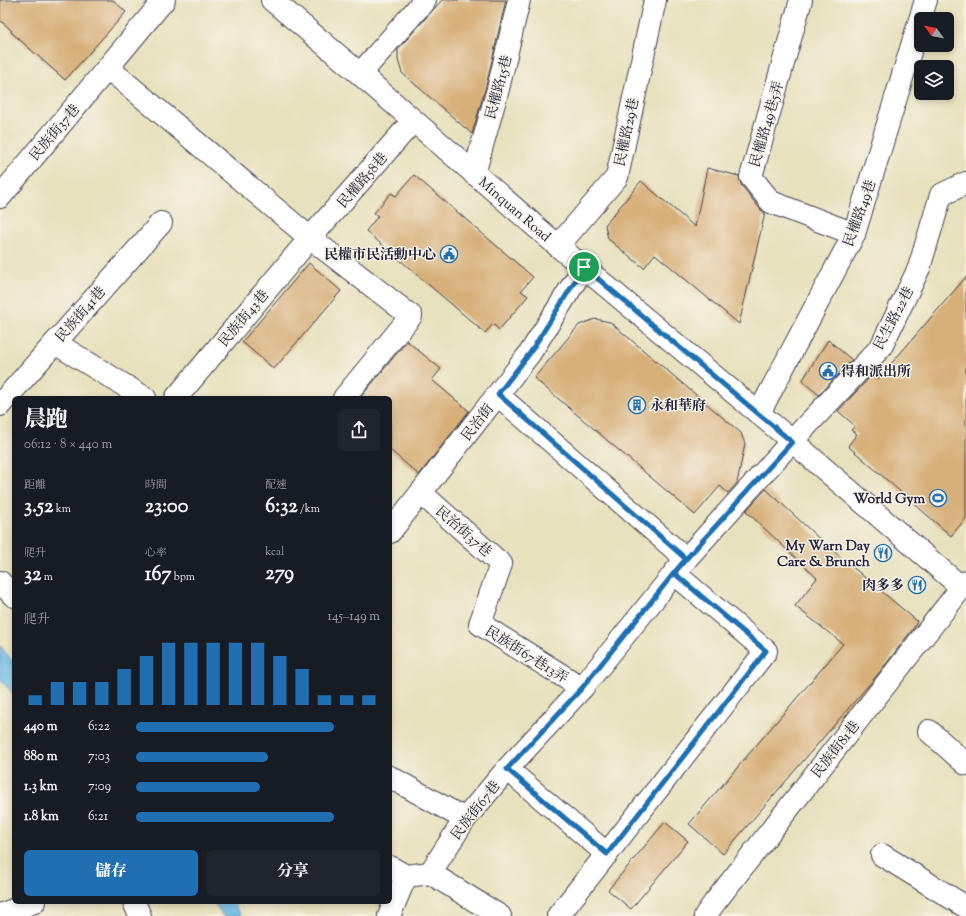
<!DOCTYPE html>
<html lang="zh-TW">
<head>
<meta charset="utf-8">
<style>
	:root { --surface:#171b24; --page:#20242c; --text:#f1f3f6; --muted:#9ea1a6; --accent:#1f6fb2 }
	body { margin:0; font-family:"Sorts Mill Goudy","Noto Serif TC",serif; background:var(--page); color:var(--text); height:100vh; display:flex; flex-direction:column; font-size:15px; white-space:nowrap }
	* { box-sizing:border-box; margin:0 }
	p { font-size:13px; color:var(--muted) }
	.icon { flex:none; width:22px; height:22px; fill:none; stroke:currentColor; stroke-width:2; stroke-linecap:round; stroke-linejoin:round }
	.map { position:relative; flex:1; overflow:hidden }
	.side { position:absolute; left:12px; top:396px; width:380px; height:508px; display:flex; flex-direction:column; background:var(--surface); border-radius:6px; box-shadow:0 2px 6px #0003 }
	.side>* { flex:none }
	.needle { width:26px; rotate:302deg }
	.fabs { position:absolute; left:914px; top:12px; display:grid; gap:8px }
	.fabs a { display:grid; place-items:center; width:40px; height:40px; border-radius:6px; background:var(--surface); box-shadow:0 2px 6px #0003; font-size:20px }
	.pin { position:absolute; display:grid; place-items:center; width:34px; height:34px; color:#fff; margin:-17px; border:2px solid #fff; border-radius:50%; box-shadow:0 1px 4px #0007 }
	.round { display:grid; place-items:center; flex:none; width:42px; height:42px; border-radius:6px; background:var(--page) }
	.head { display:flex; align-items:center; justify-content:space-between; height:68px; padding:0 12px }
	h1 { font-size:22px; font-weight:800; line-height:30px }
	.figures { display:grid; grid-template-columns:repeat(3,1fr); gap:6px; height:68px; padding:4px 12px }
	.figures div { display:grid; align-content:center }
	.figures b { font-size:20px; font-weight:800 }
	.figures small { font-size:11px; font-weight:400 }
	.figures p { font-size:11px }
	.chart { height:112px; padding:8px 12px }
	.chart p { display:flex; justify-content:space-between }
	.chart svg { width:100%; height:72px; margin-top:4px; stroke:var(--accent); stroke-width:6 }
	.button { display:flex; gap:8px; margin-top:auto; padding:8px 12px }
	.button a { flex:1; height:46px; border-radius:6px; background:var(--accent); color:#fff; font-size:16px; font-weight:800; line-height:46px; text-align:center }
	.button a+a { background:var(--page); color:var(--text) }
	ul { padding:0 12px; list-style:none; font-size:13px }
	li { display:grid; grid-template-columns:64px 48px 1fr; align-items:center; height:30px }
	li i { height:10px; border-radius:5px; background:var(--accent) }
	.map>svg:first-child { display:block }
	.water { fill:#6fbce9; stroke:#486f92 }
	.building { fill:#d7af78 }
	.lines { fill:none; stroke-linecap:round; stroke-linejoin:round }
	.minor-casing { stroke:#403f4e; stroke-width:24 }
	.minor { stroke:#fff; stroke-width:22 }
	.route-casing { stroke:#fff; stroke-width:8 }
	.route { stroke:#1f6fb2; stroke-width:5 }
	.labels { text-anchor:middle; stroke-width:3; stroke-linejoin:round; paint-order:stroke }
	.street-label { font-size:14px; fill:#22223b; stroke:#f7f3e8 }
	.poi-label { font-size:14px; font-weight:bold; fill:#22223b; stroke:#f7f3e8; text-anchor:end }
</style>
</head>
<body>
<div class="map">
<svg width="966" height="916" viewBox="0 0 966 916">
	<rect width="100%" height="100%" fill="#f7f3e8"/>
	<filter id="ink" filterUnits="userSpaceOnUse"><feTurbulence type="fractalNoise" baseFrequency=".025" numOctaves="2"/><feDisplacementMap in="SourceGraphic" scale="8" xChannelSelector="R" yChannelSelector="G"/><feConvolveMatrix kernelMatrix="1 2 1 2 8 2 1 2 1" color-interpolation-filters="sRGB"/></filter>
	<filter id="wash" filterUnits="userSpaceOnUse"><feTurbulence type="fractalNoise" baseFrequency=".012" numOctaves="4" result="noise"/><feDisplacementMap in="SourceGraphic" scale="16" xChannelSelector="R" yChannelSelector="G"/><feGaussianBlur stdDeviation="0.9" result="paint"/><feColorMatrix in="noise" values="0 0 0 0 0 0 0 0 0 0 0 0 0 0 0 0 0 1.4 0 .05"/><feComposite in="paint" operator="in"/></filter>
	<g filter="url(#wash)">
		<rect width="100%" height="100%" fill="#e8e1bd"/>
		<!-- water -->
		<g class="water">
			<path d="M0,646L14,663V694L0,679Z"/>
			<path d="M214,902H233L241,916H223Z"/>
		</g>
		<g id="blocks">
			<!-- building -->
			<g class="building">
				<path d="M0,0H113L126,12L65,80L11,32L12,31L0,20Z"/>
				<path d="M442,0H506L486,86L472,134L402,73L398,60V49Z"/>
				<path d="M707,168L739,176L741,185L761,210L765,213L739,324L655,254L644,268L608,239L605,225L641,181L695,227Z"/>
				<path d="M414,175L533,277L521,291L528,296L499,330L493,324L485,333L366,231L378,216L374,213L391,193L396,196Z"/>
				<path d="M309,263L341,291L274,369L242,342Z"/>
				<path d="M966,277V518L951,536L848,446L857,434L851,430L855,426L838,411L871,376L877,380Z"/>
				<path d="M595,319L610,322L741,433L745,444L737,483L728,493L720,486L695,515L534,378L579,325Z"/>
				<path d="M828,340L852,360L819,395L802,381Z"/>
				<path d="M407,341L441,369L432,380L469,411L419,475L390,450V398H360Z"/>
				<path d="M766,489L825,544L917,621L915,626L879,673L723,854L689,824L843,644L795,606L817,578L746,511Z"/>
				<path d="M665,822L688,841L631,909L608,890Z"/>
			</g>
		</g>
	</g>
	<g filter="url(#ink)">
		<use href="#blocks" fill-opacity="0" stroke="#403f4e" stroke-width="1"/>
		<g class="lines">
			<defs>
				<g id="minor">
					<path d="M272,0L360,74L558,246L792,441L961,587"/>
					<path d="M801,0L751,177L771,202L854,234"/>
					<path d="M108,68L310,238L411,316L344,398"/>
					<path d="M360,74L425,0"/>
					<path d="M474,174L498,89L519,0"/>
					<path d="M0,197L164,0"/>
					<path d="M558,246L617,177L655,0"/>
					<path d="M55,343L145,398"/>
					<path d="M498,395L686,559"/>
					<path d="M176,398L310,238L413,121"/>
					<path d="M0,405L161,223"/>
					<path d="M759,413L854,234L926,0"/>
					<path d="M421,493L501,564L480,624L582,688"/>
					<path d="M390,532L530,353L584,267"/>
					<path d="M0,582L14,596"/>
					<path d="M929,731L966,764"/>
					<path d="M507,769L607,854"/>
					<path d="M390,777L465,819"/>
					<path d="M882,855L966,907"/>
					<path d="M390,867L406,876L430,873L500,916"/>
					<path d="M430,873L465,819L507,769L582,688L686,559L792,441L881,347L919,268L941,195L966,183"/>
					<path d="M134,902L140,916"/>
					<path d="M0,915L34,902"/>
					<path d="M389,916L406,876"/>
					<path d="M558,916L766,651L674,573"/>
					<path d="M705,916L715,902L966,582"/>
				</g>
			</defs>
			<!-- minor casing -->
			<use href="#minor" class="minor-casing"/>
			<!-- minor -->
			<use href="#minor" class="minor"/>
		</g>
	</g>
	<g class="lines" filter="url(#ink)">
		<defs>
			<path id="route" d="M584,267L530,353L498,394L686,559L674,573L766,651L607,854L507,769L582,688L674,573L686,559L792,442L584,267"/>
		</defs>
		<!-- route casing -->
		<use href="#route" class="route-casing"/>
		<!-- route -->
		<use href="#route" class="route"/>
	</g>
	<!-- icons -->
	<defs>
		<symbol id="civic-ring" viewBox="-11 -11 22 22"><circle r="9.5" fill="#f7f3e8" stroke="#1f6fb2" stroke-width="1.5"/><path d="M-.6-6.5H3V-4.5H.6V-3L4-1V1h2V6H-6V1h2V-1L-.6-3ZM-1.2 2.5V6h2.4V2.5Z" fill="#1f6fb2"/></symbol>
		<symbol id="building-ring" viewBox="-11 -11 22 22"><circle r="9.5" fill="#f7f3e8" stroke="#1f6fb2" stroke-width="1.5"/><path d="M-4-6H4V6H1V3H-1V6H-4ZM-2.5-4.3h1.7v1.8h-1.7ZM.8-4.3h1.7v1.8H.8ZM-2.5-1h1.7V.8h-1.7ZM.8-1h1.7V.8H.8Z" fill="#1f6fb2"/></symbol>
		<symbol id="stadium-ring" viewBox="-11 -11 22 22"><circle r="9.5" fill="#f7f3e8" stroke="#1f6fb2" stroke-width="1.5"/><path d="M0-5a6.5 5 0 1 0 0 10a6.5 5 0 1 0 0-10ZM-3.5-1.8h7v3.6h-7Z" fill="#1f6fb2"/></symbol>
		<symbol id="restaurant-ring" viewBox="-11 -11 22 22"><circle r="9.5" fill="#f7f3e8" stroke="#1f6fb2" stroke-width="1.5"/><path d="M-5-6h1v4h1v-4h1v4h1v-4h1v5L-1.5 .5V6h-2V.5L-5-1ZM5-6V6H3V1.5H1.5Q1.5-4 5-6Z" fill="#1f6fb2"/></symbol>
	</defs>
	<g fill-rule="evenodd">
		<use href="#civic-ring" x="439" y="244" width="20" height="20"/>
		<use href="#civic-ring" x="818" y="361" width="20" height="20"/>
		<use href="#building-ring" x="627" y="395" width="20" height="20"/>
		<use href="#stadium-ring" x="928" y="488" width="20" height="20"/>
		<use href="#restaurant-ring" x="873" y="543" width="20" height="20"/>
		<use href="#restaurant-ring" x="907" y="575" width="20" height="20"/>
	</g>
	<g class="labels">
		<!-- street labels -->
		<g class="street-label">
			<text transform="translate(498 87) rotate(-75)" y="5">民權路15巷</text>
			<text transform="translate(766 124) rotate(-74)" y="5">民權路49巷5弄</text>
			<text transform="translate(54 132) rotate(-50)" y="5">民族街37巷</text>
			<text transform="translate(626 132) rotate(-78)" y="5">民權路29巷</text>
			<text transform="translate(362 180) rotate(-49)" y="5">民權路58巷</text>
			<text transform="translate(515 209) rotate(41)" y="5">Minquan Road</text>
			<text transform="translate(859 213) rotate(-70)" y="5">民權路49巷</text>
			<text transform="translate(80 314) rotate(-49)" y="5">民族街41巷</text>
			<text transform="translate(243 318) rotate(-50)" y="5">民族街43巷</text>
			<text transform="translate(893 318) rotate(-62)" y="5">民生路22巷</text>
			<text transform="translate(477 422) rotate(-52)" y="5">民治街</text>
			<text transform="translate(464 531) rotate(41)" y="5">民治街37巷</text>
			<text transform="translate(527 654) rotate(32)" y="5">民族街67巷13弄</text>
			<text transform="translate(835 749) rotate(-52)" y="5">民族街81巷</text>
			<text transform="translate(475 810) rotate(-52)" y="5">民族街67巷</text>
		</g>
		<!-- poi labels -->
		<g class="poi-label">
			<text x="436" y="259">民權市民活動中心</text>
			<text x="841" y="376" text-anchor="start">得和派出所</text>
			<text x="650" y="410" text-anchor="start">永和華府</text>
			<text x="925" y="503">World Gym</text>
			<text x="870" y="550">My Warn Day<tspan x="870" dy="16">Care &amp; Brunch</tspan></text>
			<text x="904" y="590">肉多多</text>
		</g>
	</g>
</svg>
<div class="fabs">
<a><svg class="needle" viewBox="-14 -14 28 28"><path d="M0-13l5 13h-10z" fill="#e53935"/><path d="M0 13l5-13h-10z" fill="#9ea1a6"/></svg></a>
<a><svg class="icon" aria-label="layers" viewBox="0 0 24 24"><path d="M12 4l9 5-9 5-9-5zM3 14l9 5 9-5"/></svg></a>
</div>
<div class="pin" style="left:584px;top:267px;background:#1e9e55"><svg class="icon" aria-label="arrive" viewBox="0 0 24 24"><path d="M6 21V4h12l-3 4 3 4H6"/></svg></div>
<section class="side">
<div class="head"><div><h1>晨跑</h1><p>06:12 · 8 × 440 m</p></div><a class="round"><svg class="icon" aria-label="share" viewBox="0 0 24 24"><path d="M12 15V3M7 8l5-5 5 5M5 13v7h14v-7"/></svg></a></div>
<div class="figures">
<div><p>距離</p><b>3.52<small> km</small></b></div>
<div><p>時間</p><b>23:00</b></div>
<div><p>配速</p><b>6:32<small> /km</small></b></div>
</div>
<div class="figures">
<div><p>爬升</p><b>32<small> m</small></b></div>
<div><p>心率</p><b>167<small> bpm</small></b></div>
<div><p>kcal</p><b>279</b></div>
</div>
<div class="chart"><p><span>爬升</span>145–149 m</p>
<svg viewBox="0 0 160 44" preserveAspectRatio="none"><path d="M5 44V38M15 44V30M25 44V30M35 44V30M45 44V22M55 44V14M65 44V6M75 44V6M85 44V6M95 44V6M105 44V6M115 44V14M125 44V22M135 44V38M145 44V38M155 44V38"/></svg>
</div>
<ul>
<li><b>440 m</b>6:22<i style="width:81%"></i></li>
<li><b>880 m</b>7:03<i style="width:54%"></i></li>
<li><b>1.3 km</b>7:09<i style="width:51%"></i></li>
<li><b>1.8 km</b>6:21<i style="width:81%"></i></li>
</ul>
<div class="button"><a>儲存</a><a>分享</a></div>
</section>
</div>
</body>
</html>
